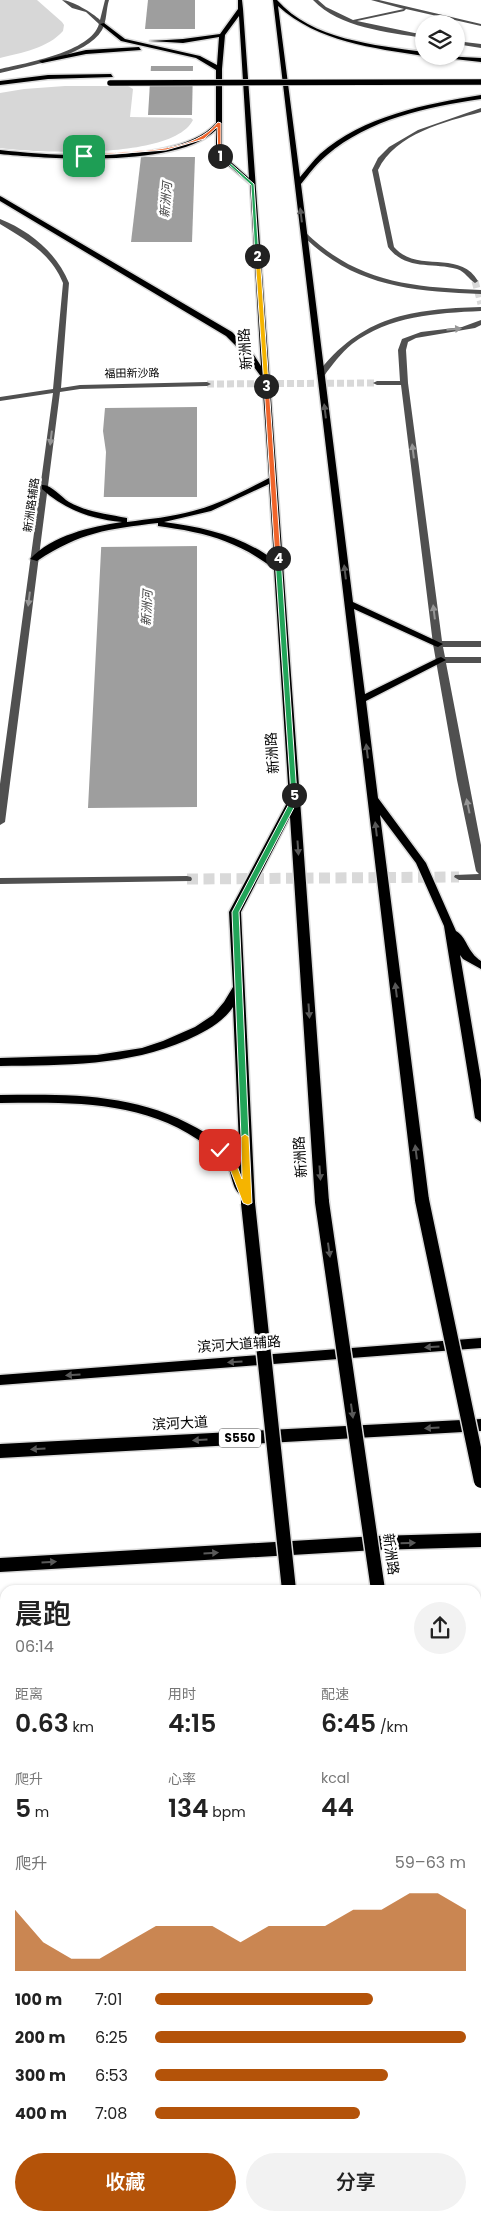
<!DOCTYPE html>
<html lang="zh">
<head>
<meta charset="utf-8">
<style>
	:root { --surface:#fff; --page:#f2f2f2; --text:#222; --muted:#767676; --accent:#b45309 }
	body { margin:0; font-family:Poppins,"Noto Sans SC",sans-serif; background:var(--page); color:var(--text); height:100vh; display:flex; flex-direction:column; font-size:19px; white-space:nowrap }
	* { box-sizing:border-box; margin:0 }
	p { font-size:16px; color:var(--muted) }
	.icon { flex:none; width:28px; height:28px; fill:none; stroke:currentColor; stroke-width:2; stroke-linecap:round; stroke-linejoin:round }
	.map { position:relative; flex:1; overflow:hidden }
	.side { position:absolute; left:0px; top:1585px; width:481px; height:636px; display:flex; flex-direction:column; background:var(--surface); border-radius:15px 15px 0 0; box-shadow:0 1px 4px #0004 }
	.side>* { flex:none }
	.fabs { position:absolute; left:415px; top:15px; display:grid; gap:10px }
	.fabs a { display:grid; place-items:center; width:50px; height:50px; border-radius:50%; background:var(--surface); box-shadow:0 1px 4px #0004; font-size:25px }
	.pin { position:absolute; display:grid; place-items:center; width:42px; height:42px; color:#fff; margin:-21px; border-radius:10px; box-shadow:0 2px 8px #0006 }
	.km { position:absolute; width:25px; height:25px; margin:-12px; border-radius:50%; background:#222; color:#fff; font-size:14px; line-height:25px; text-align:center }
	.round { display:grid; place-items:center; flex:none; width:52px; height:52px; border-radius:26px; background:var(--page) }
	.overview { display:flex; align-items:center; justify-content:space-between; height:85px; padding:0 15px }
	h1 { font-size:28px; font-weight:600; line-height:38px }
	.stats { display:grid; grid-template-columns:repeat(3,1fr); gap:8px; height:85px; padding:5px 15px }
	.stats div { display:grid; align-content:center }
	.stats b { font-size:25px; font-weight:600 }
	.stats small { font-size:14px; font-weight:400 }
	.stats p { font-size:14px }
	.chart { height:140px; padding:10px 15px }
	.chart p { display:flex; justify-content:space-between }
	.chart svg { width:100%; height:90px; margin-top:5px; fill:var(--accent); opacity:.7 }
	.cta { display:flex; gap:10px; margin-top:auto; padding:10px 15px }
	.cta a { flex:1; height:58px; border-radius:30px; background:var(--accent); color:#fff; font-size:20px; font-weight:600; line-height:58px; text-align:center }
	.cta a+a { background:var(--page); color:var(--text) }
	ul { padding:0 15px; list-style:none; font-size:16px }
	li { display:grid; grid-template-columns:80px 60px 1fr; align-items:center; height:38px }
	li i { height:12px; border-radius:6px; background:var(--accent) }
	.map>svg:first-child { display:block }
	.green { fill:#d7d7d7 }
	.water { fill:#9e9e9e }
	.pier { fill:#fff }
	.lines { fill:none; stroke-linecap:round; stroke-linejoin:round }
	.minor-tunnel-far1 { stroke:#d9d9d9; stroke-width:7; stroke-dasharray:7 3; stroke-linecap:butt }
	.minor-tunnel { stroke:#d9d9d9; stroke-width:11; stroke-dasharray:11 5.5; stroke-linecap:butt }
	.major-casing { stroke:#dbdbdb; stroke-width:3 }
	.highway-casing { stroke:#dbdbdb; stroke-width:3 }
	.minor { fill:#505050; fill-rule:evenodd }
	.major { fill:#000; fill-rule:evenodd }
	.highway { fill:#000; fill-rule:evenodd }
	.major-bridge-far1-casing { stroke:#dbdbdb; stroke-width:7; stroke-linecap:butt }
	.major-bridge-casing { stroke:#dbdbdb; stroke-width:17; stroke-linecap:butt }
	.major-bridge-far1 { stroke:#000; stroke-width:5.5 }
	.major-bridge { stroke:#000; stroke-width:14 }
	.oneway { fill:#595959 }
	.oneway2 { fill:#969696 }
	.split-1 { fill:#f0652b; stroke:#fff }
	.split-2 { fill:#22a559; stroke:#fff }
	.split-3 { fill:#f5b400; stroke:#fff }
	.split-4 { fill:#f0652b; stroke:#fff }
	.split-5 { fill:#22a559; stroke:#fff }
	.split-6 { fill:#22a559; stroke:#fff }
	.split-7 { fill:#f5b400; stroke:#fff }
	.labels { text-anchor:middle; stroke-width:5; stroke-linejoin:round; paint-order:stroke }
	.far-street-label { font-size:11px; fill:#000; stroke:#fff }
	.far-water-label { font-size:12px; font-style:italic; fill:#3f3f3f; stroke:#fff }
	.shield { fill:#fff; stroke:#4c4c4c; stroke-width:1 }
	.shield-label { font-size:12px; font-weight:bold; fill:#000 }
	.street-label { font-size:14px; fill:#000; stroke:#fff }
</style>
</head>
<body>
<div class="map">
<svg width="481" height="2221" viewBox="0 0 481 2221">
	<rect width="100%" height="100%" fill="#fff"/>
	<!-- green -->
	<g class="green">
		<path d="M0,0H37L62,22L64,25L63,31C48,48 21,53 0,58Z"/>
		<path d="M65,86H128L133,89L130,117L191,118L193,120C173,160 38,153 0,148V93L24,89Z"/>
	</g>
	<!-- water -->
	<g class="water">
		<path d="M148,0H195V29H145Z"/>
		<path d="M151,66H193L192,115H148Z"/>
		<path d="M141,157H195L192,242H131Z"/>
		<path d="M197,407V807L88,808L106,452L103,431L105,408Z"/>
	</g>
	<!-- pier -->
	<g class="pier">
		<path d="M148,71H195V86H147Z"/>
		<path d="M102,497H200V546L99,547Z"/>
	</g>
	<g class="lines">
		<!-- minor-tunnel-far1 -->
		<g class="minor-tunnel-far1">
			<path d="M475,281L481,304"/>
			<path d="M207,384L377,383"/>
		</g>
		<!-- minor-tunnel -->
		<path class="minor-tunnel" d="M187,879L459,877"/>
		<defs>
			<g id="major">
				<path d="M238,0H242L243,9L329,1202L322,1206L315,1202L290,817L241,912L255,1203L253,1206H243L241,1195C232,1190 232,1173 227,1165C222,1158 214,1152 207,1146C147,1100 73,1102 0,1103V1095C69,1094 136,1093 197,1128C213,1137 230,1149 240,1166L233,1007C223,1022 205,1032 187,1040C128,1066 64,1065 0,1066V1058L97,1055L142,1048L163,1041L195,1027L213,1015L224,1002L233,987L229,912L289,799L274,569C250,550 223,538 193,532C181,529 170,528 158,526V523C107,529 81,532 37,561L30,559C53,535 90,527 122,522C91,519 65,510 42,489V485C51,484 61,497 69,502C87,512 106,514 127,518V522C149,519 172,517 193,511C220,504 244,491 269,478L262,378L246,356L226,336L0,201V196L2,197L232,332L252,352L261,366L250,184L216,155V130C178,168 51,159 0,154V150C53,156 179,165 216,123V70L196,58L121,41L100,24L104,23L125,39L200,56L217,65L219,37L183,43L150,41L183,39L220,34L238,9ZM239,16L249,178L222,154V69L225,35ZM269,484L274,560C242,536 203,527 164,522L211,511Z"/>
				<path d="M273,0H277C312,40 375,45 424,52V56C373,48 318,42 278,6L300,177C306,170 313,161 320,154C363,116 426,104 481,95V99C427,107 369,119 327,155C317,163 309,174 301,184L353,602L443,644L438,647L435,646L354,609L365,694L438,658L441,657L446,660L366,701L378,798L426,863L456,931C467,937 467,952 481,961V969L463,959L460,955L481,1080V1122L475,1118L444,926L416,863L380,815L429,1200L422,1204L415,1200Z"/>
				<path d="M139,47L141,50L86,54L42,63L39,61L86,50Z"/>
				<path d="M443,56L481,58V62L445,58Z"/>
				<path d="M111,74L113,77L48,79L0,85V81L48,75Z"/>
				<path d="M481,1338V1348L0,1385V1375Z"/>
				<path d="M481,1614V1626L476,1627V1615Z"/>
				<rect x="0" y="1633" width="5" height="12"/>
				<rect x="0" y="2171" width="5" height="20"/>
				<path d="M476,2183L481,2185V2221H473L471,2216H476Z"/>
				<path d="M366,2216H386L387,2221H367Z"/>
			</g>
			<g id="highway">
				<path d="M481,1419V1431L0,1458V1444Z"/>
				<path d="M481,1533V1547L376,1550L0,1572V1558L376,1536Z"/>
			</g>
		</defs>
		<!-- major casing -->
		<use href="#major" class="major-casing"/>
		<!-- highway casing -->
		<use href="#highway" class="highway-casing"/>
		<!-- minor -->
		<g class="minor">
			<path d="M62,0C71,0 93,13 100,20L105,0H109C106,9 107,21 102,30C87,56 28,66 0,73V69C26,63 91,52 99,24L86,12L72,8Z"/>
			<path d="M313,0H318L326,7L353,20L404,9L371,0H379L481,24V26L406,9L404,11L357,21L424,35V38C387,32 340,28 313,0Z"/>
			<path d="M456,41L481,44V48L456,44Z"/>
			<path d="M481,108V112C445,122 396,133 378,170L394,247C417,274 460,249 478,281L475,283C468,279 466,272 457,269C432,262 406,271 388,247L372,170L378,158L389,147L418,130Z"/>
			<path d="M0,219C30,231 57,253 69,283L61,388L80,385L207,382L211,384L207,386L80,389L60,392L5,822L0,825V784L53,393L0,401V397L53,389L63,283C51,253 26,240 0,224Z"/>
			<path d="M302,233H306C358,283 412,287 481,290V294C411,291 354,287 302,235Z"/>
			<path d="M481,307V311C436,313 389,316 352,344C341,353 332,365 324,376L317,374C361,316 412,309 481,307Z"/>
			<path d="M481,320V325L475,328L416,338L408,342L406,350L408,383L442,641H481V647H443L445,657H481V663H446L481,845V880H459L454,877L455,875L479,874L476,871L457,780L433,644L401,385H377L373,383L377,381H400L398,350L402,339L421,332L462,327Z"/>
			<path d="M187,876L191,877L192,879L191,881L0,884V878Z"/>
		</g>
		<!-- major -->
		<use href="#major" class="major"/>
		<!-- highway -->
		<use href="#highway" class="highway"/>
		<defs>
			<path id="major-bridge-far1" d="M110,83L481,82"/>
			<g id="major-bridge">
				<path d="M422,1200L481,1481"/>
				<path d="M322,1202L378,1590"/>
				<path d="M248,1203L289,1590"/>
			</g>
		</defs>
		<!-- major-bridge-far1 casing -->
		<use href="#major-bridge-far1" class="major-bridge-far1-casing"/>
		<!-- major-bridge casing -->
		<use href="#major-bridge" class="major-bridge-casing"/>
		<!-- major-bridge-far1 -->
		<use href="#major-bridge-far1" class="major-bridge-far1"/>
		<!-- major-bridge -->
		<use href="#major-bridge" class="major-bridge"/>
	</g>
	<!-- one-way arrows -->
	<defs><path id="oneway-solid" d="M-6-.8H1V-3.2L6.5 0L1 3.2V.8H-6Z" transform="scale(1.25)"/></defs>
	<g class="oneway">
		<use href="#oneway-solid" transform="translate(301 215) rotate(-97)"/>
		<use href="#oneway-solid" transform="translate(325 411) rotate(-97)"/>
		<use href="#oneway-solid" transform="translate(345 572) rotate(-97)"/>
		<use href="#oneway-solid" transform="translate(367 751) rotate(-97)"/>
		<use href="#oneway-solid" transform="translate(376 829) rotate(-97)"/>
		<use href="#oneway-solid" transform="translate(298 848) rotate(86)"/>
		<use href="#oneway-solid" transform="translate(396 990) rotate(-97)"/>
		<use href="#oneway-solid" transform="translate(309 1011) rotate(86)"/>
		<use href="#oneway-solid" transform="translate(416 1152) rotate(-97)"/>
		<use href="#oneway-solid" transform="translate(320 1173) rotate(86)"/>
		<use href="#oneway-solid" transform="translate(329 1250) rotate(82)"/>
		<use href="#oneway-solid" transform="translate(432 1347) rotate(176)"/>
		<use href="#oneway-solid" transform="translate(235 1362) rotate(176)"/>
		<use href="#oneway-solid" transform="translate(73 1375) rotate(176)"/>
		<use href="#oneway-solid" transform="translate(352 1411) rotate(82)"/>
		<use href="#oneway-solid" transform="translate(432 1428) rotate(177)"/>
		<use href="#oneway-solid" transform="translate(200 1440) rotate(177)"/>
		<use href="#oneway-solid" transform="translate(38 1449) rotate(177)"/>
		<use href="#oneway-solid" transform="translate(408 1543) rotate(-2)"/>
		<use href="#oneway-solid" transform="translate(211 1553) rotate(-3)"/>
		<use href="#oneway-solid" transform="translate(49 1562) rotate(-3)"/>
	</g>
	<g class="oneway2">
		<use href="#oneway-solid" transform="translate(454 329) rotate(-5)"/>
		<use href="#oneway-solid" transform="translate(51 438) rotate(97)"/>
		<use href="#oneway-solid" transform="translate(413 451) rotate(-97)"/>
		<use href="#oneway-solid" transform="translate(29 599) rotate(97)"/>
		<use href="#oneway-solid" transform="translate(434 612) rotate(-97)"/>
		<use href="#oneway-solid" transform="translate(468 806) rotate(-102)"/>
	</g>
	<!-- split-1 -->
	<path class="split-1" d="M218,122L221,123V156H218L217,127L204,139L166,150L82,156C90,153 100,154 109,153C144,150 194,152 218,122Z"/>
	<!-- split-2 -->
	<path class="split-2" d="M218,155H221L254,184L259,257L255,256L251,185Z"/>
	<!-- split-3 -->
	<path class="split-3" d="M257,255L260,256L269,386L266,388L264,386L255,256Z"/>
	<!-- split-4 -->
	<path class="split-4" d="M266,385L269,386L281,558L278,560L275,558L264,386Z"/>
	<!-- split-5 -->
	<path class="split-5" d="M278,556L281,558L297,795L294,797L291,795L275,558Z"/>
	<!-- split-6 -->
	<path class="split-6" d="M292,794H296L298,800L239,912L249,1137L245,1140L241,1137L232,912L291,800Z"/>
	<!-- split-7 -->
	<path class="split-7" d="M245,1134L249,1137L252,1203L248,1205L243,1203L228,1164L216,1150L223,1148L236,1163L242,1179L241,1137Z"/>
	<g class="labels">
		<!-- far-street labels -->
		<g class="far-street-label">
			<text transform="translate(132 373) rotate(-1)" y="4">福田新沙路</text>
			<text transform="translate(31 505) rotate(-82)" y="4">新洲路辅路</text>
		</g>
		<!-- far-water labels -->
		<g class="far-water-label">
			<text transform="translate(166 200) rotate(-85)" y="4">新洲河</text>
			<text transform="translate(147 608) rotate(-87)" y="4">新洲河</text>
		</g>
		<!-- shield labels -->
		<rect class="shield" x="219" y="1428.5" width="42" height="19" rx="4"/>
		<g class="shield-label">
			<text x="240" y="1442">S550</text>
		</g>
		<!-- street labels -->
		<g class="street-label">
			<text transform="translate(245 349) rotate(-94)" y="5">新洲路</text>
			<text transform="translate(272 753) rotate(-94)" y="5">新洲路</text>
			<text transform="translate(300 1157) rotate(-94)" y="5">新洲路</text>
			<text transform="translate(239 1344) rotate(-4)" y="5">滨河大道辅路</text>
			<text transform="translate(180 1423) rotate(-3)" y="5">滨河大道</text>
			<text transform="translate(391 1554) rotate(82)" y="5">新洲路</text>
		</g>
	</g>
</svg>
<div class="fabs">
<a><svg class="icon" aria-label="layers" viewBox="0 0 24 24"><path d="M12 4l9 5-9 5-9-5zM3 14l9 5 9-5"/></svg></a>
</div>
<div class="pin" style="left:84px;top:156px;background:#1e9e55"><svg class="icon" aria-label="arrive" viewBox="0 0 24 24"><path d="M6 21V4h12l-3 4 3 4H6"/></svg></div>
<div class="pin" style="left:220px;top:1150px;background:#d93025"><svg class="icon" aria-label="check" viewBox="0 0 24 24"><path d="M5 12l5 5 9-10"/></svg></div>
<b class="km" style="left:220px;top:156px">1</b>
<b class="km" style="left:257px;top:256px">2</b>
<b class="km" style="left:266px;top:386px">3</b>
<b class="km" style="left:278px;top:558px">4</b>
<b class="km" style="left:294px;top:795px">5</b>
<section class="side">
<div class="overview"><div><h1>晨跑</h1><p>06:14</p></div><a class="round"><svg class="icon" aria-label="share" viewBox="0 0 24 24"><path d="M12 15V3M7 8l5-5 5 5M5 13v7h14v-7"/></svg></a></div>
<div class="stats">
<div><p>距离</p><b>0.63<small> km</small></b></div>
<div><p>用时</p><b>4:15</b></div>
<div><p>配速</p><b>6:45<small> /km</small></b></div>
</div>
<div class="stats">
<div><p>爬升</p><b>5<small> m</small></b></div>
<div><p>心率</p><b>134<small> bpm</small></b></div>
<div><p>kcal</p><b>44</b></div>
</div>
<div class="chart"><p><span>爬升</span>59–63 m</p>
<svg viewBox="0 0 160 44" preserveAspectRatio="none"><path d="M0 44V14L10 30L20 38L30 38L40 30L50 22L60 22L70 22L80 30L90 22L100 22L110 22L120 14L130 14L140 6L150 6L160 14V44z"/></svg>
</div>
<ul>
<li><b>100 m</b>7:01<i style="width:70%"></i></li>
<li><b>200 m</b>6:25<i style="width:100%"></i></li>
<li><b>300 m</b>6:53<i style="width:75%"></i></li>
<li><b>400 m</b>7:08<i style="width:66%"></i></li>
</ul>
<div class="cta"><a>收藏</a><a>分享</a></div>
</section>
</div>
</body>
</html>
